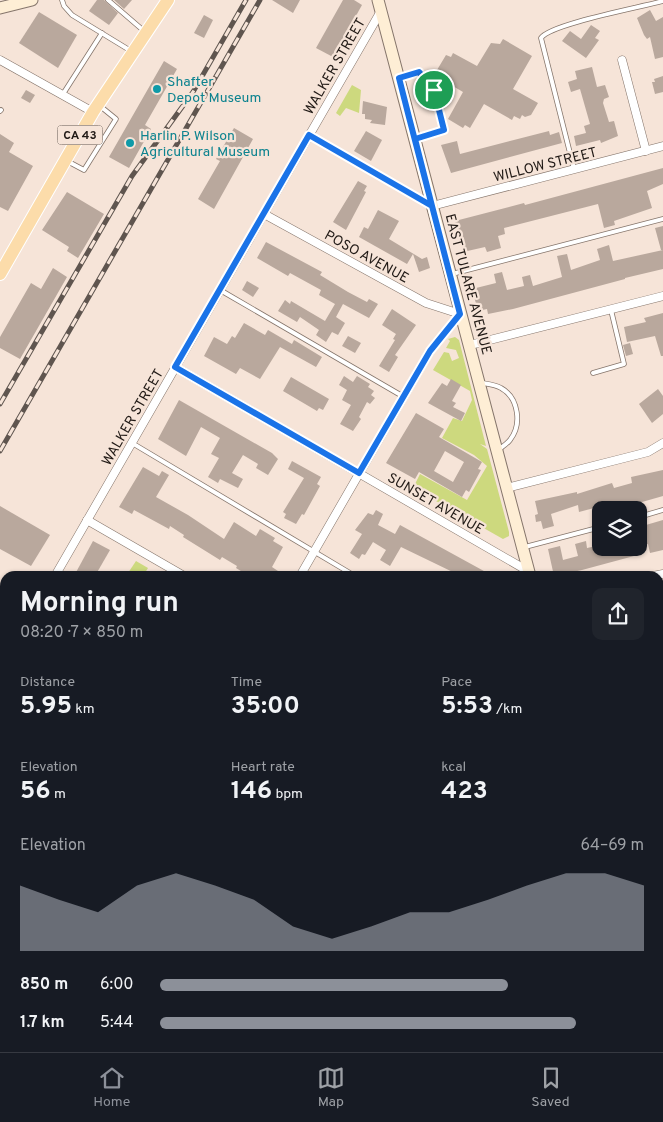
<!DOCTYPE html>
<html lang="en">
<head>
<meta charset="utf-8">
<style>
	:root { --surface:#171b24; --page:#20242c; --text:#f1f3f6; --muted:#9ea1a6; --line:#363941; --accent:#8c9099 }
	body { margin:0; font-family:Overpass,sans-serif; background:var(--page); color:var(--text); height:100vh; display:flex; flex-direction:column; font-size:19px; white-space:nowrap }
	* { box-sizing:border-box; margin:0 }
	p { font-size:16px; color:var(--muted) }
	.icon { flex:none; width:28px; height:28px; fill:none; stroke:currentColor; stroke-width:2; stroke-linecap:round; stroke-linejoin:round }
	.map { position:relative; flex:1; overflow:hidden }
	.details { position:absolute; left:0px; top:571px; width:664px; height:481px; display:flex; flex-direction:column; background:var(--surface); border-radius:15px 15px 0 0; box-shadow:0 1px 4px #0004 }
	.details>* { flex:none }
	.fabs { position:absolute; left:592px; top:501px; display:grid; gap:10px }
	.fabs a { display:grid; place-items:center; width:55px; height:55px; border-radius:10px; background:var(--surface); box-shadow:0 1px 4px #0004; font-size:25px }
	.pin { position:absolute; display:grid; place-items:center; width:42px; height:42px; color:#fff; margin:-21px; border:2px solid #fff; border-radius:50%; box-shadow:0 1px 5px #0007 }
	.round { display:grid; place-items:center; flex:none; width:52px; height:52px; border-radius:10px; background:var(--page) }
	.headline { display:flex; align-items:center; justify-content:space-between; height:85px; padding:0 20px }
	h1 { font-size:28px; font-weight:700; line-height:38px }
	.stats { display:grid; grid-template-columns:repeat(3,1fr); gap:8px; height:85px; padding:5px 20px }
	.stats div { display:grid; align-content:center }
	.stats b { font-size:25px; font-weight:700 }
	.stats small { font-size:14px; font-weight:400 }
	.stats p { font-size:14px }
	.chart { height:140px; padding:10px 20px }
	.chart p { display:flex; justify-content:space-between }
	.chart svg { width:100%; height:90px; margin-top:5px; fill:var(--accent); opacity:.7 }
	ul { padding:0 20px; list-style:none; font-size:16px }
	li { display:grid; grid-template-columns:80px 60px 1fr; align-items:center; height:38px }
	li i { height:12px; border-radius:6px; background:var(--accent) }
	.tab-bar { display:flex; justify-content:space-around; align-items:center; height:70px; border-top:1px solid var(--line); background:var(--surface); font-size:14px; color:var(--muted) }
	.tab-bar a { display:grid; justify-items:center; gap:2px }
	.tab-bar .current { color:var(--accent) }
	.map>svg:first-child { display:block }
	.green { fill:#cdd97e }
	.building { fill:#b9a89d; fill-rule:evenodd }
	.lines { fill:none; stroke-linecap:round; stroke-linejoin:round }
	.lane-casing { stroke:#85756b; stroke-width:5.5 }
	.street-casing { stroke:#85756b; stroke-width:9 }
	.secondary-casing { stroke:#85756b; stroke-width:13 }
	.primary-casing { stroke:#fff; stroke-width:14 }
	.path { stroke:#ac9e94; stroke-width:2; stroke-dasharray:1 4; stroke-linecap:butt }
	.lane { stroke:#fff; stroke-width:4 }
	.street { stroke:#fff; stroke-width:8 }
	.secondary { stroke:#feeed5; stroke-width:11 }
	.primary { stroke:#fcdcaa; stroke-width:12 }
	.rail-casing { stroke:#5f554f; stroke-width:5 }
	.rail { stroke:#f6e4d8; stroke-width:3; stroke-dasharray:9; stroke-linecap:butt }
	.route-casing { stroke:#fff; stroke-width:10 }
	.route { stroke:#1a73e8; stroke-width:6 }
	.culture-dot { fill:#0f9aa8; stroke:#f6e4d8; stroke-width:2 }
	.labels { text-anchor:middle; stroke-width:4.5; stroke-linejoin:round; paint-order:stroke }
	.shield { fill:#f6e4d8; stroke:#615750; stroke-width:1 }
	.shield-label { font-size:12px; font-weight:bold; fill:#211a16 }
	.street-label { font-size:14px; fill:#211a16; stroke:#f6e4d8 }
	.culture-label { font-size:14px; fill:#0d838f; stroke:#f6e4d8; text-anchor:start }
</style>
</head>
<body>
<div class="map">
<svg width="663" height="1052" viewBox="0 0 663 1052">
	<rect width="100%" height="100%" fill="#f6e4d8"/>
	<!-- green -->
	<g class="green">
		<path d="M352,85L361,90L359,113L346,108L340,116L336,113Z"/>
		<path d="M455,337L459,340L486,446L480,444L487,449L509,532V536L503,539L413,488L420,474L467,500L487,466L474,455L442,438L453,418L462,421L472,400L470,391L433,370L444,352L449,353L452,361L459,358L456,350L446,348L450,341L448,339Z"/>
		<path d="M136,561L148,568L143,576H134L128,573Z"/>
		<path d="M273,1048H646L654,1052H271Z"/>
	</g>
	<!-- building -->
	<g class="building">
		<path d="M97,0H104L118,13L109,25L89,11Z"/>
		<path d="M114,0H132L124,9Z"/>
		<path d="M272,0H300L293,13Z"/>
		<path d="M343,0H354L362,5L333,57L316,48Z"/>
		<path d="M650,10L656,21L663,17V57L655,59L650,37L647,39L644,35L637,18Z"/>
		<path d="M39,12L77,35L58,68L19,43Z"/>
		<path d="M204,15L213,20L204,38L194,33Z"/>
		<path d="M591,25L600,31L595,38L599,40L586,58L562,41L570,31L581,39Z"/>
		<path d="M503,39L532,56L513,89L538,103L531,115L525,117L522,115L520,119L514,116L512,120L484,104L470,128L465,125L463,128L448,119L463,92L434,75L446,55L451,57L453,53L477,66L491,43L500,44Z"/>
		<path d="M164,61L177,69L145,125L151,129L129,168L109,157Z"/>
		<path d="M592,67L597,87L605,85L609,97L604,99L603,103L609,122L614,121L618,136L601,143L600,140L576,146L574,136L586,133L584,126L590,124L580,89L571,92L568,82L577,79L575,71Z"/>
		<path d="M663,76V92L655,94L652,82H655L654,79Z"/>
		<path d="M26,90L35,95L30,103L21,98Z"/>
		<path d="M363,101L387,107L385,125L370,123L372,120L365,119V114H362Z"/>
		<path d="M234,128L253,139L214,209L198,199L220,161L216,159Z"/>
		<path d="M366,131L382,140L371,161L354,151Z"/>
		<path d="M549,131L550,135L559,132L562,143L451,173L441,145L457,141L460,154Z"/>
		<path d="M0,134L14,143L9,152L33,166L8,211L0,207Z"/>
		<path d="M663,168V184L647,191L652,208L614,221L615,225L604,228L598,204L504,228L505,234L498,236L501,248L487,252L485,247L463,252L455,221L524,203L525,205Z"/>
		<path d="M358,181L367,186L364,191L366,192L346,230L333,222Z"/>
		<path d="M67,192L104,214L78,258L67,251L69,247L42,230Z"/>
		<path d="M378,210L399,221L389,239L422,259L427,257L430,268L419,272L413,254L407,264L359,237L364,227L368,229Z"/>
		<path d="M663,226V250H661L655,228Z"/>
		<path d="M266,242L322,272L320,275L348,292L367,302L369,299L378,304L369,318L343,304L336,317L345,323L338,335L332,332L326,342L316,335L319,330L300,317L297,322L278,311L285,300L290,304L291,301L325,321L335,304L319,295L321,290L290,273L288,276L257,258Z"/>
		<path d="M609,245L613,261L663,250V269L625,278V279L513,309L488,314L487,309L478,311L472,289L496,283L494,274L502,272L507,290L524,286L522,277L530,275L533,286L562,277L557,256L567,254L571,270L600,260L597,249Z"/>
		<path d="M53,268L67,277L20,359L0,348V337L31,283L41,289Z"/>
		<path d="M247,281L259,288L253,297L242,290Z"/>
		<path d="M392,309L416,325L395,355L398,357L389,372L379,366L395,340L393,339L396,334L382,325Z"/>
		<path d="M663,313V356H661L655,336L627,342L624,327L646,322L644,318Z"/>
		<path d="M244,323L265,335L268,330L292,344L294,340L322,357L316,367L280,347L260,379L240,368L236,374L204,356L214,337L227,344L232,336L235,338Z"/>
		<path d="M348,336L361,343L355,353L342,346Z"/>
		<path d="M630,343L633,354L626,356L623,345Z"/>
		<path d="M344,376L353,382L357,376L370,384L368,387L374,391L371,395L375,398L370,404L367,402L359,417L361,419L353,431L340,424L351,405L342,400L347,390L339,385Z"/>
		<path d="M291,377L329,399L323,410L319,408L317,411L283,391Z"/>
		<path d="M451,379L461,385L452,401L456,403L453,407L465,413L461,421L428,403L442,383L447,386Z"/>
		<path d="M658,389L663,396V414L652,423L639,404Z"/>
		<path d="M179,400L272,453L278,459L268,475L256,468L258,464L243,455L232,473L243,479L238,488L220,479L218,483L208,477L219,458L211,454L220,438L201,427L186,456L158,439Z"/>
		<path d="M416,413L444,429L439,437L482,462L478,469L481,470L469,492L466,490L462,497L419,472L415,479L386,463ZM445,451L464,462L453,482L434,471Z"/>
		<path d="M292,461L321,477L317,484L320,486L304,515L302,514L296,524L284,518L286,514L283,512L304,478L288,469Z"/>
		<path d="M143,467L159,476L162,471L169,475L156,497L188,515L224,539L234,522L256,536L260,529L275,538L273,541L283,547L272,567L278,571L275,576H249L236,568L237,566L222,557L220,560L183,537L184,535L170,526L169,529L134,510L132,514L119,507Z"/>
		<path d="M663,470V496L614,510H611L609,504L579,512L578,505L551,514L554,526L543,529L541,521L536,522L535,515L538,514L535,501L577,492V494L612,483L614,488L632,483L631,477Z"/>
		<path d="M0,506L50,535L31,566L0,549Z"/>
		<path d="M376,510L383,514L378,525L395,534L400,525L493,576H461L401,547L390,566L380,560L386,550L373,542L365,555L362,554L359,559L350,553L362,534L355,530L368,513L373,515Z"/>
		<path d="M663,520V550L650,553L648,544L641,546L639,527Z"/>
		<path d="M93,541L110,550L95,576H74Z"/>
		<path d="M586,541L587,548L601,545L602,550L613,548H632L634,556L582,570L554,576L548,549L560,546L563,560L578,556L575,544Z"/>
	</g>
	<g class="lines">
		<defs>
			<g id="lane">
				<path d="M62,0L64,6L72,15L131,51"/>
				<path d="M108,0L144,31"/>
				<path d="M400,78L419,72L434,90L444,130L417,138"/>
				<path d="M63,94L102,33"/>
				<path d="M0,111L1,110"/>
				<path d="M309,135L429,204"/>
				<path d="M67,161L84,170L116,119L100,106"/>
				<path d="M574,169L541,38C550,24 642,7 663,1"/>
				<path d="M452,274L663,219"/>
				<path d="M220,290L404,397"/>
				<path d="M593,373L624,364L611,310"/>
				<path d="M482,383C488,384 496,385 501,388C519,398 522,425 510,440C507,444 502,447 498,450"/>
				<path d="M132,443L355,576"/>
				<path d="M639,517L663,510"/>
				<path d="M525,547L601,527"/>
				<path d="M659,685L663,684"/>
				<path d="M0,776L5,779"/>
				<path d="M659,826L663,825"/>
				<path d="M660,975L663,986"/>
				<path d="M116,1048L123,1052"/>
			</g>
			<g id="street">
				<path d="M0,60L93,112"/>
				<path d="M622,60L646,151"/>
				<path d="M432,206L663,146"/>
				<path d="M264,214L426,303L460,314L430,351L300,576"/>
				<path d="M470,345L663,296"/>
				<path d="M175,367L528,571"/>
				<path d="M507,488L648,452L663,443"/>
				<path d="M87,520L184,576"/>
				<path d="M55,576L381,11"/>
				<path d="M653,576L663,574"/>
				<path d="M0,671L5,662"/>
				<path d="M659,751L663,750"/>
				<path d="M0,878L5,881"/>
				<path d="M659,901L663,900"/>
				<path d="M25,1052L28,1048"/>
				<path d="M271,1052L273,1048"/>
			</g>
			<g id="secondary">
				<path d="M378,0L530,576"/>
				<path d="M0,8L32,0"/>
				<path d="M0,674L5,677"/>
				<path d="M646,1048L654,1052"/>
			</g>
			<path id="primary" d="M0,274L93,112L168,0"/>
		</defs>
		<!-- lane casing -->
		<use href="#lane" class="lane-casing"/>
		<!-- street casing -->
		<use href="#street" class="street-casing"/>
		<!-- secondary casing -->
		<use href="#secondary" class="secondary-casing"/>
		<!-- primary casing -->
		<use href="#primary" class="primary-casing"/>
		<!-- path -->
		<path class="path" d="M388,1052L389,1048"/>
		<!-- lane -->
		<use href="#lane" class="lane"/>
		<!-- street -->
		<use href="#street" class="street"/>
		<!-- secondary -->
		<use href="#secondary" class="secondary"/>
		<!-- primary -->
		<use href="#primary" class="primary"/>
		<defs>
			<g id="rail">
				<path d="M0,404L132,176L193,92L246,0"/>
				<path d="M0,451L260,0"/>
			</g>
		</defs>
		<!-- rail casing -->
		<use href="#rail" class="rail-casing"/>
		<!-- rail -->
		<use href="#rail" class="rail"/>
	</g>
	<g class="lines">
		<defs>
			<path id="route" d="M434,90L444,130L415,139L432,206L309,135L175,367L359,473L430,351L460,314C440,236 419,157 399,78L419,72L434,90"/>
		</defs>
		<!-- route casing -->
		<use href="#route" class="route-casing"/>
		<!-- route -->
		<use href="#route" class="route"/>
	</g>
	<!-- markers -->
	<g class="culture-dot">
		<circle cx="157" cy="89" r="5"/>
		<circle cx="130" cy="143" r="5"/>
	</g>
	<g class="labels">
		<!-- shield labels -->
		<rect class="shield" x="57.5" y="125.5" width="45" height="19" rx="4"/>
		<g class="shield-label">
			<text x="80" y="139">CA 43</text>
		</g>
		<!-- street labels -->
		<g class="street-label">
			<text transform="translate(334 66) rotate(-60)" y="5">WALKER STREET</text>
			<text transform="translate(545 164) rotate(-14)" y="5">WILLOW STREET</text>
			<text transform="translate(367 256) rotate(29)" y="5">POSO AVENUE</text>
			<text transform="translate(469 284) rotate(75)" y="5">EAST TULARE AVENUE</text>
			<text transform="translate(132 417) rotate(-60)" y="5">WALKER STREET</text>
			<text transform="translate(436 503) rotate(30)" y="5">SUNSET AVENUE</text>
		</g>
		<!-- culture labels -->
		<g class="culture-label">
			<text x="167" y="86">Shafter<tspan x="167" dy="16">Depot Museum</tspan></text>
			<text x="140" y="140">Harlin P. Wilson<tspan x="140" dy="16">Agricultural Museum</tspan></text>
		</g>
	</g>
</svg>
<div class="fabs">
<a><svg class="icon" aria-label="layers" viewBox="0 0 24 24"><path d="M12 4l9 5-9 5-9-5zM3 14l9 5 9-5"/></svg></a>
</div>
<div class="pin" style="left:434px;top:90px;background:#1e9e55"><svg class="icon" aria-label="arrive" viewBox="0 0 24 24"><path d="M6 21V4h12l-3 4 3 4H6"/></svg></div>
<section class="details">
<div class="headline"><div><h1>Morning run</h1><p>08:20 · 7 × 850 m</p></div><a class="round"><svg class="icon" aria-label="share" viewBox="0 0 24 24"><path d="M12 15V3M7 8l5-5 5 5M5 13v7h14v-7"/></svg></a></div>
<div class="stats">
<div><p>Distance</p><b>5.95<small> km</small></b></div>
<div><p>Time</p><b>35:00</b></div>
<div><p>Pace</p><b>5:53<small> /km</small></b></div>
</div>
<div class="stats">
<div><p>Elevation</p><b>56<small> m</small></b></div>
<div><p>Heart rate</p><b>146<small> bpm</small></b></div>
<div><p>kcal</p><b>423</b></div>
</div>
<div class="chart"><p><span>Elevation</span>64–69 m</p>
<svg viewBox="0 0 160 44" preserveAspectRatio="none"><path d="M0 44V12L10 19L20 25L30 12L40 6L50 12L60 19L70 32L80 38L90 32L100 25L110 25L120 19L130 12L140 6L150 6L160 12V44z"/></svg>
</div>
<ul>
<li><b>850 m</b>6:00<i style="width:72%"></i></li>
<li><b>1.7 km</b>5:44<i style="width:86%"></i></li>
</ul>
</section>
</div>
<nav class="tab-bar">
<a class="current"><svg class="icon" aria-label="home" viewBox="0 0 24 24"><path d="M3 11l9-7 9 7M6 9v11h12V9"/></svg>Home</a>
<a><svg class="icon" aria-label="map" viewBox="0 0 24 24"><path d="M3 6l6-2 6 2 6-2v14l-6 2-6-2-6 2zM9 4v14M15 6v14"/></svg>Map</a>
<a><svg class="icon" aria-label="saved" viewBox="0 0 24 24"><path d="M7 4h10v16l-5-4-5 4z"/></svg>Saved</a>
</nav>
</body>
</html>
